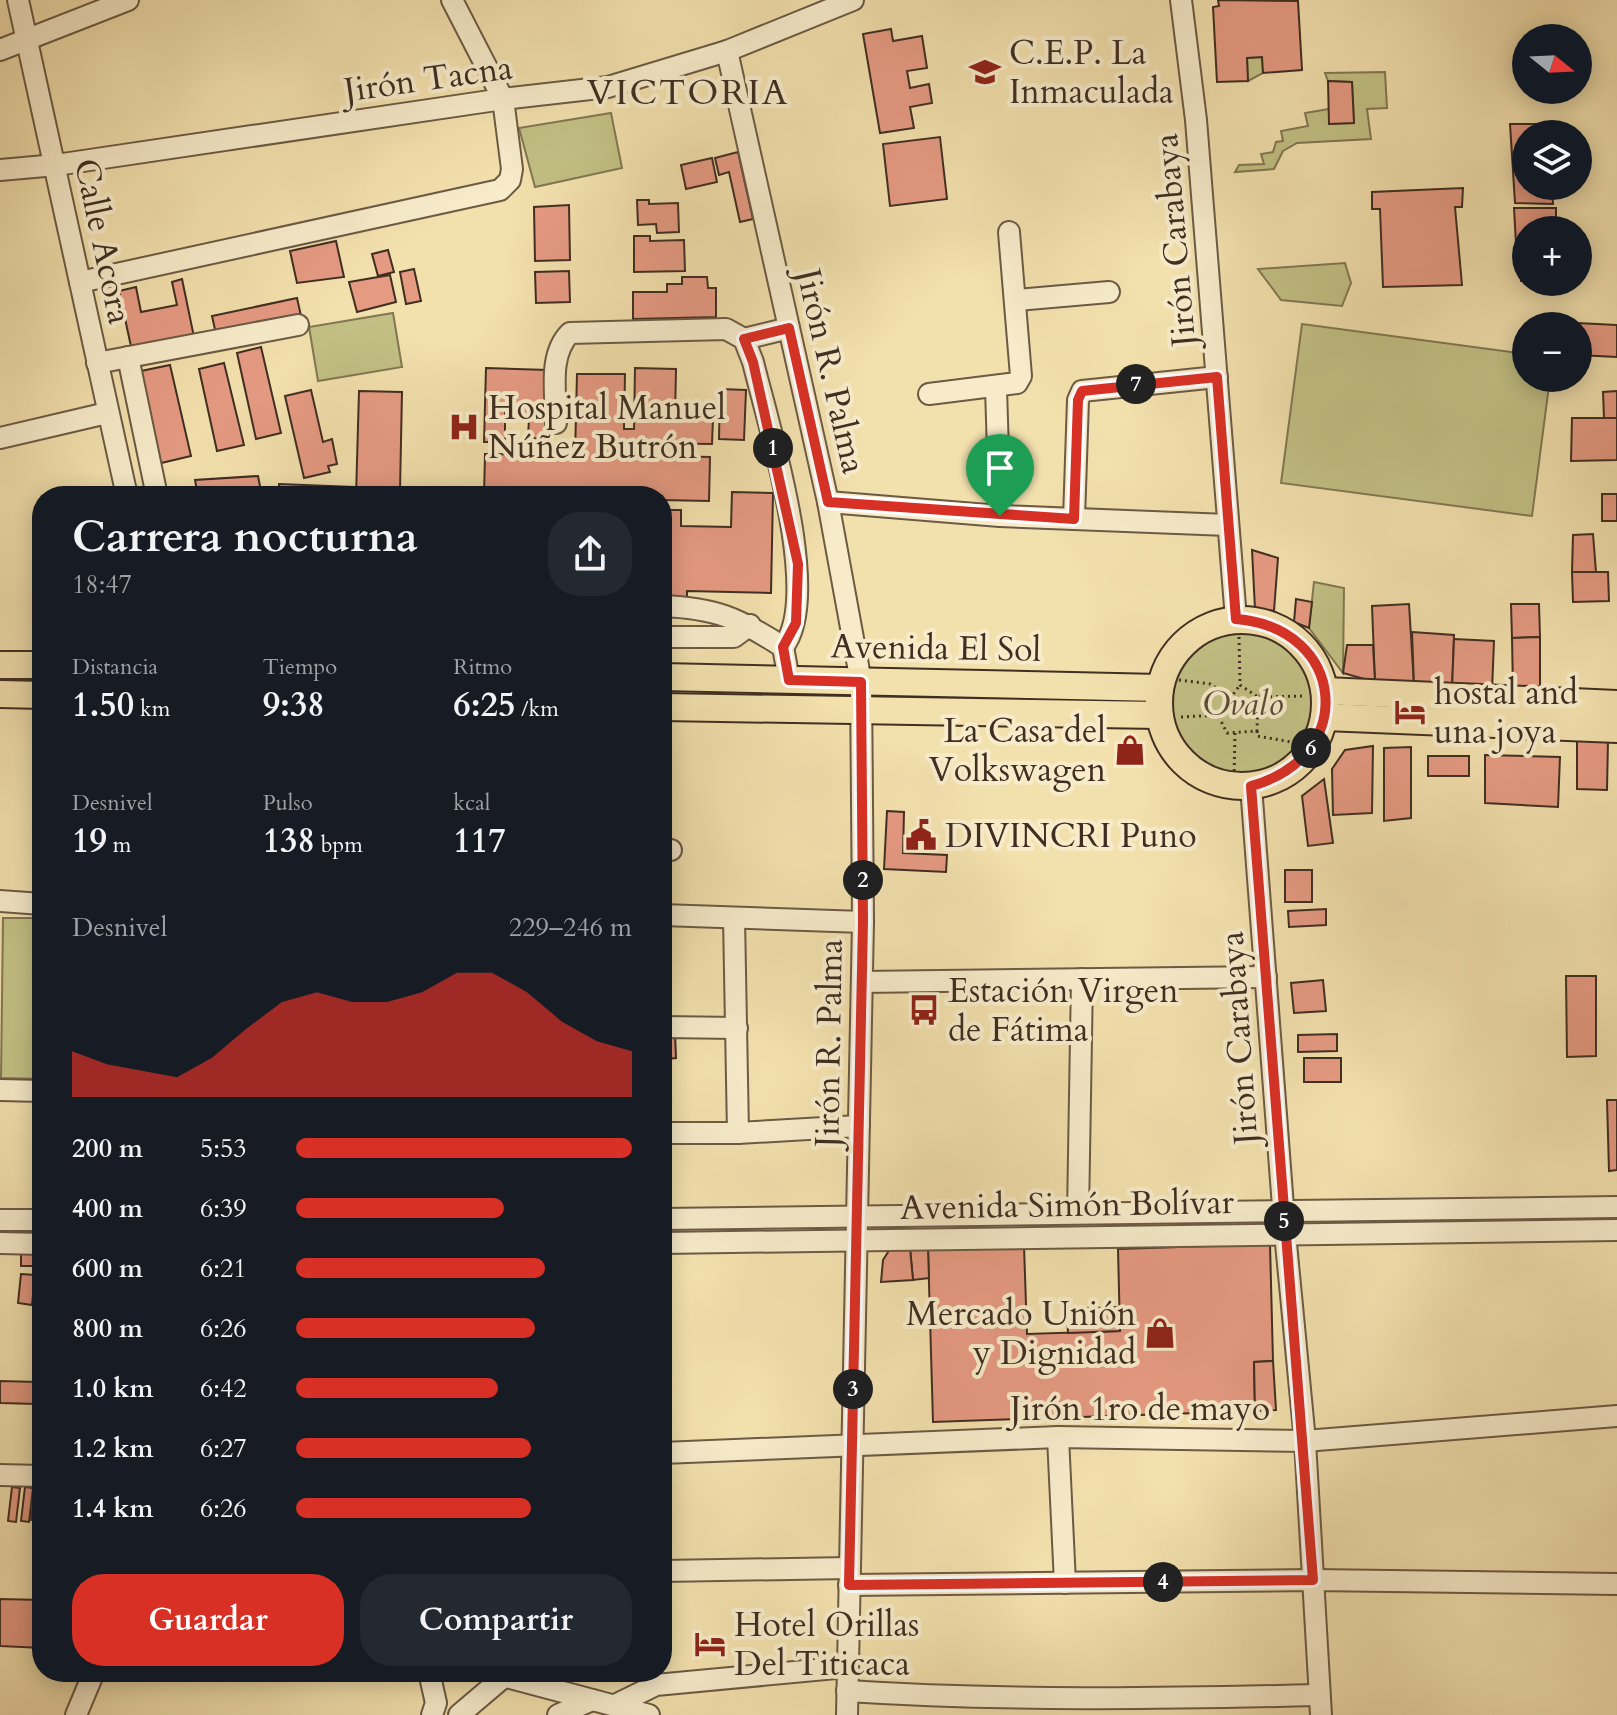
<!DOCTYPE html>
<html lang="es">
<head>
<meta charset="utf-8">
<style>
	:root { --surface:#171b24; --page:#242831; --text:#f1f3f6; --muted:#9ea1a6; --accent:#d93025 }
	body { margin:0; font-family:Cardo,serif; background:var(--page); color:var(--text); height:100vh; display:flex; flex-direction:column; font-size:30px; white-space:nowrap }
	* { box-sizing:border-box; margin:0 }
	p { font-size:26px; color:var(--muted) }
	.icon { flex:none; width:44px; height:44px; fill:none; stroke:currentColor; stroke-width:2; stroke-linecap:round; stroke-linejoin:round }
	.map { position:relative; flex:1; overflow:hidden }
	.details { position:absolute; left:32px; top:486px; width:640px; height:1196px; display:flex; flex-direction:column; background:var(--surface); border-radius:32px; box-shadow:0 4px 20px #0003 }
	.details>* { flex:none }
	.needle { width:52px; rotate:108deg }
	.buttons { position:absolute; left:1512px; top:24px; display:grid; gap:16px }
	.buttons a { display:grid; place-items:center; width:80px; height:80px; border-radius:50%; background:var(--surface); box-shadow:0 4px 20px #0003; font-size:40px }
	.pin { position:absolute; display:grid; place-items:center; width:68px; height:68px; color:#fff; margin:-82px -34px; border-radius:50% 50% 50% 0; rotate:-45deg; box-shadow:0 0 8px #0007 }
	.pin .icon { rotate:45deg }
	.km { position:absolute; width:40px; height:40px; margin:-20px; border-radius:50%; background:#222; color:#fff; font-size:22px; line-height:40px; text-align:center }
	.round { display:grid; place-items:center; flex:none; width:84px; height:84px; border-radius:32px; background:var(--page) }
	.overview { display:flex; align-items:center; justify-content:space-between; height:136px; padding:0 40px }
	h1 { font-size:44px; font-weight:700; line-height:60px }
	.stats { display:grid; grid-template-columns:repeat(3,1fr); gap:12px; height:136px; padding:8px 40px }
	.stats div { display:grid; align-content:center }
	.stats b { font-size:34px; font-weight:700 }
	.stats small { font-size:22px; font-weight:400 }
	.stats p { font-size:22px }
	.chart { height:224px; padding:16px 40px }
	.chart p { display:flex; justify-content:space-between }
	.chart svg { width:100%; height:144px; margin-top:8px; fill:var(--accent); opacity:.7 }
	.primary-button { display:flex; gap:16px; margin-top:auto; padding:16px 40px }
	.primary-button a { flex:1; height:92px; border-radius:32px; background:var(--accent); color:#fff; font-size:32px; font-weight:700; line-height:92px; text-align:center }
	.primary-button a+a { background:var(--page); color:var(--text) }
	ul { padding:0 40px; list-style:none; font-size:26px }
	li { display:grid; grid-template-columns:128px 96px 1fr; align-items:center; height:60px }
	li i { height:20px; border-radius:10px; background:var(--accent) }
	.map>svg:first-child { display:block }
	.green { fill:#c2c084; stroke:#817753; stroke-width:2 }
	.building { fill:#e59a82; stroke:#402e22; stroke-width:2 }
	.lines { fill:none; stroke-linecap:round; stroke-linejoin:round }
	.minor-casing { stroke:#6c5a45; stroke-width:24 }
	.major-casing { stroke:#402e22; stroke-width:30 }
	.path { stroke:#402e22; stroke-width:3; stroke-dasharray:2 4; stroke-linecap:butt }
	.minor { stroke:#f7ebca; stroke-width:20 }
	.major { stroke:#f2e0ad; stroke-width:26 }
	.route-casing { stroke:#fff; stroke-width:16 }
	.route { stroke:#d93025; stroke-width:10 }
	.labels { text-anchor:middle; stroke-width:8; stroke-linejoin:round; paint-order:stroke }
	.poi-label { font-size:34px; fill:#402e22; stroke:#f7ebca; text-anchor:start }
	.street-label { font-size:34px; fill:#402e22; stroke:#f7ebca }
	.park-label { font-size:34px; font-style:italic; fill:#5a4b36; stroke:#f7ebca }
	.neighbourhood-label { font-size:36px; letter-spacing:2px; fill:#402e22; stroke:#f7ebca }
</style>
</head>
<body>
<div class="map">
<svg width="1617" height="1715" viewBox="0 0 1617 1715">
	<rect width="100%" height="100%" fill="#f2e0ad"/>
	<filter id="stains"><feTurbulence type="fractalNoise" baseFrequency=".0025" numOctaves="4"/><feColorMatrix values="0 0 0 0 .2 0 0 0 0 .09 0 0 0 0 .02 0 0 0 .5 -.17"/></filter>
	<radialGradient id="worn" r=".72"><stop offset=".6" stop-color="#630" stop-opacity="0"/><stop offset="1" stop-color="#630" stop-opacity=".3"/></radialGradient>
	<!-- green -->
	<g class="green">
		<path d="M1262,57L1263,73L1248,81L1247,58Z"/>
		<path d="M1385,72L1387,108L1367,109L1371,139L1297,143L1283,151L1274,169L1235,172L1239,165L1264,164L1261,154L1273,152L1276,142L1283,141L1281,131L1308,126L1305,113L1329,109L1330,124L1354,123L1352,82L1328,81L1325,73Z"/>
		<path d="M611,113L622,168L535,187L519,128Z"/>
		<path d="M1345,263L1351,283L1342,306L1281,300L1258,269Z"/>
		<path d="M393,313L402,367L318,381L309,327Z"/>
		<path d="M1302,324L1526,354V378H1550L1532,516L1281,483Z"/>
		<path d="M1314,582L1344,588L1343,673L1309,628Z"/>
		<circle cx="1242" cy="704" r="74"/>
		<path d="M3,918H42V1079L1,1078Z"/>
	</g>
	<!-- building -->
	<g class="building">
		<path d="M1218,0L1298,1L1302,70L1263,73L1262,57L1247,58L1248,81L1217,82L1213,7L1219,6Z"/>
		<path d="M891,29L893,41L922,36L927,68L907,71L910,88L929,84L932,103L910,107L914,128L880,133L863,34Z"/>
		<path d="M1328,81L1352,82L1354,123L1329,124Z"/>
		<path d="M1510,124H1548L1549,134H1526V186H1552L1553,204L1515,203Z"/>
		<path d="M940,137L947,199L890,206L883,144Z"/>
		<path d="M738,152L753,219L740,222L729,172L719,175L715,158Z"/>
		<path d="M712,158L717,182L686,189L681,165Z"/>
		<path d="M1463,188L1462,207H1455L1462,285L1383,287L1380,209H1372V192Z"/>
		<path d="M637,200H649V204L678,203L679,232L657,233L656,224L638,225Z"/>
		<path d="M569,205L570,260L535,261L534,207Z"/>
		<path d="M1514,208H1556V230H1526V281H1521V262L1517,261Z"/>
		<path d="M634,236H650V241L684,240L685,271L634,272Z"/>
		<path d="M336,241L344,277L297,283L290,251Z"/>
		<path d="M388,250L394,272L378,276L372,254Z"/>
		<path d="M414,269L421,301L406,304L400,272Z"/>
		<path d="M569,271L570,302L536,303L535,272Z"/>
		<path d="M390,275L396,302L357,312L349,282Z"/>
		<path d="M682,277H707L708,288H716V317L633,319V292H667V284H682Z"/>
		<path d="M182,279L194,337L132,351L119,291L136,287L141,312L177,305L172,282Z"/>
		<path d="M297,298L301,316L216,334L212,316Z"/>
		<path d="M1577,323L1617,325V357L1578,355Z"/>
		<path d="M261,347L281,433L256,439L237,353Z"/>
		<path d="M224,363L244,445L217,451L199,369Z"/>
		<path d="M170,365L191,456L157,464L136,372Z"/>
		<path d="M486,368L548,370L547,439L528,438L529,418H516V409L505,408V442H484Z"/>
		<path d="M635,368L676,369L675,418H713L712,444L623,443V455L710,457L709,501L662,500V496H484L485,454L575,455L577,374H625L624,429H634Z"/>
		<path d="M720,389L746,390L744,440L719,439Z"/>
		<path d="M311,390L323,442L332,439L337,464L328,466L330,472L304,478L285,396Z"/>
		<path d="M359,391L402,392L400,491H435V496H356Z"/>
		<path d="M1617,391V418H1604L1603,392Z"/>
		<path d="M1572,418H1617V460L1571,461Z"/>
		<path d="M258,476L262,496H198L195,480Z"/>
		<path d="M279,484L354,487V496H279Z"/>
		<path d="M732,492L773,493L771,593L687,591V601L662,600V510H681V526L731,527Z"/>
		<rect x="1602" y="494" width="15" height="27"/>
		<path d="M1593,534L1596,572H1572L1573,535Z"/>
		<path d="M1252,550L1278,558L1274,611L1255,609Z"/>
		<path d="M1572,572H1608L1609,601L1573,602Z"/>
		<path d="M1296,599L1312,602L1309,628L1294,622Z"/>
		<path d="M1409,604L1414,685L1375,682L1372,606Z"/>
		<path d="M1511,604H1539L1540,637L1512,638Z"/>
		<path d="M1412,632L1454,635L1452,688L1414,685Z"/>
		<path d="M1540,637V690H1513L1512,638Z"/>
		<path d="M1454,639L1494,641L1492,691L1452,688Z"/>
		<path d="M1347,645H1373L1375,682L1343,673Z"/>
		<path d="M1577,740H1608L1607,790L1577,789Z"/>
		<path d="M1373,746L1372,813L1333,815L1332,769L1345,750Z"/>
		<path d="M1411,747V818L1384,821V748Z"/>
		<path d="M1485,755L1560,757L1558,807L1485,803Z"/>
		<rect x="1428" y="756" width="41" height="20"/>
		<path d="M1324,779L1333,843L1308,846L1302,796Z"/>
		<path d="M887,811L904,812L903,853L947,855L946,872L884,869Z"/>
		<rect x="1285" y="870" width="27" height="32"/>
		<path d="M1326,909V925L1289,927L1288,911Z"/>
		<path d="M1566,976H1596V1056L1567,1057Z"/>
		<path d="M1323,980L1326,1011L1294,1013L1291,983Z"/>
		<path d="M662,1034H675L676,1058L666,1059Z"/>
		<path d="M1337,1034V1051L1298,1052V1035Z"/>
		<rect x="1304" y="1058" width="37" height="24"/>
		<path d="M1607,1100H1617V1170L1609,1171Z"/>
		<path d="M1270,1244L1273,1361L1254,1362L1255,1411L933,1422L928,1249L1024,1246L1027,1334L1120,1331L1118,1249Z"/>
		<path d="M910,1248L928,1249L929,1278L913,1280Z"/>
		<path d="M910,1248L913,1280L881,1282L883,1260L890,1249Z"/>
		<rect x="21" y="1252" width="21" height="14"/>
		<path d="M21,1274L35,1275L32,1305L18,1303Z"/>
		<path d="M1120,1307V1331L1068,1333L1067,1309Z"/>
		<path d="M1273,1361L1276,1410L1255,1411L1254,1362Z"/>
		<path d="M0,1381L37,1382L36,1404L0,1403Z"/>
		<path d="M35,1486L42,1487L39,1521L31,1520Z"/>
		<path d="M12,1487L20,1488L16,1522L8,1521Z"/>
		<path d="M25,1487L33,1488L29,1522L21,1521Z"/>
		<path d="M0,1599L42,1600V1648L0,1646Z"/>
	</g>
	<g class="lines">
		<defs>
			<g id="minor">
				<path d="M18,0L127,496"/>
				<path d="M1181,0L1196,120L1236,619"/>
				<path d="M0,50L128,0"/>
				<path d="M727,51L828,502L861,682L863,922L847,1715"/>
				<path d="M0,170L56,165L503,99L608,87L727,51L853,0"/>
				<path d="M80,282L500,190L510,180L512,169L503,99L452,0"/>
				<path d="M1017,300L1109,292"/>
				<path d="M744,339L789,328"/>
				<path d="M128,357L157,496"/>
				<path d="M97,363L298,325"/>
				<path d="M996,388L1000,516"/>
				<path d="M929,394L1017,383L1021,376L1009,232"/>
				<path d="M556,423C556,393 548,355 570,333L726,329L744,339L753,362C768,424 823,597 783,647"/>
				<path d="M0,438L107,413"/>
				<path d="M828,502L1000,516L1228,525"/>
				<path d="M1074,519L1078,400L1082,391L1217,377"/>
				<path d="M662,606C716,608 738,618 783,647L789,680"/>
				<path d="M662,637H734L750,625"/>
				<path d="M1251,786L1285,1233L1305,1441L1321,1715"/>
				<path d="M662,850H671"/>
				<path d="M0,901L42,904"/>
				<path d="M662,915L863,922"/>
				<path d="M734,918L738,1133"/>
				<path d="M862,982L1266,977"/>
				<path d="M662,1027L737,1028"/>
				<path d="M0,1090L42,1091"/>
				<path d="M662,1133H738L859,1126"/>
				<path d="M1078,1213L1082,979"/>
				<path d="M662,1219L1617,1207"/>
				<path d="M0,1220H42"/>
				<path d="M0,1243L42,1244"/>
				<path d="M662,1243L1617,1230"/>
				<path d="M1058,1437L1065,1583"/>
				<path d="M662,1453L1058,1437L1305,1441L1617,1416"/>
				<path d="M0,1475L42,1476"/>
				<path d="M662,1571L849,1568"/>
				<path d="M849,1585L1313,1580L1617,1584"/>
				<path d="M429,1672L436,1703L432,1715"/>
				<path d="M488,1672L649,1715"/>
				<path d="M847,1691C1005,1701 1162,1699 1319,1695"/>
				<path d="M615,1705L656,1685L847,1667"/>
				<path d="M76,1715L94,1672"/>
				<path d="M459,1715L505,1676V1672"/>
				<path d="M558,1715L592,1700"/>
			</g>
			<g id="major">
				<circle cx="1242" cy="703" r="83"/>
				<path d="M0,665H42"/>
				<path d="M662,677L1160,688"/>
				<path d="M1325,691L1617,704"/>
				<path d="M0,694L42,695"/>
				<path d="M662,707L1159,715"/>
				<path d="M1325,717L1617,729"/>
			</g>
		</defs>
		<!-- minor casing -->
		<use href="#minor" class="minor-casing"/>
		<!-- major casing -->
		<use href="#major" class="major-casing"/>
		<!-- path -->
		<g class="path">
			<circle cx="1242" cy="703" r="74"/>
			<path d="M1239,637L1240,685L1258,697L1257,731L1227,733L1218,715L1240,685"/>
			<path d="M1179,680L1210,684L1231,697"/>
			<path d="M1258,697L1306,696"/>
			<path d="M1181,717L1218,715"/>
			<path d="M1257,731V736L1303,744"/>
			<path d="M1234,777L1235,733"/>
		</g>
		<!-- minor -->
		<use href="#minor" class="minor"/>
		<!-- major -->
		<use href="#major" class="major"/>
	</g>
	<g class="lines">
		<defs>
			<path id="route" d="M789,328L828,502L1074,519L1078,400L1082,391L1217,377L1236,619C1347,628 1358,757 1251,786L1313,1580L849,1585L863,922L861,682L789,680L783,647L796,623L798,564L753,362L744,339Z"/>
		</defs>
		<!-- route casing -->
		<use href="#route" class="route-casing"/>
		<!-- route -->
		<use href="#route" class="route"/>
	</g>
	<!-- icons -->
	<defs>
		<symbol id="school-bare" viewBox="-9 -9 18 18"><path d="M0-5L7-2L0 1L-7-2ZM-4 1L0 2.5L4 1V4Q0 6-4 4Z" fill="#8f2418" stroke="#f7ebca" stroke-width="2.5" paint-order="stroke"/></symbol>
		<symbol id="hospital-bare" viewBox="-9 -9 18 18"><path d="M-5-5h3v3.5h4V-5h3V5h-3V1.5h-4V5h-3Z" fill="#8f2418" stroke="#f7ebca" stroke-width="2.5" paint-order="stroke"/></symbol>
		<symbol id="hotel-bare" viewBox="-9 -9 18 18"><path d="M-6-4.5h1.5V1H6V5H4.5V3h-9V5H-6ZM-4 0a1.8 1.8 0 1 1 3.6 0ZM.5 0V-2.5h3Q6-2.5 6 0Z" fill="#8f2418" stroke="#f7ebca" stroke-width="2.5" paint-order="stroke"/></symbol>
		<symbol id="shop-bare" viewBox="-9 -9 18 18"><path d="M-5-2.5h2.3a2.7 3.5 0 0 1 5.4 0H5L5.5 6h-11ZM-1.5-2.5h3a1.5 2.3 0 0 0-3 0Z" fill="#8f2418" stroke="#f7ebca" stroke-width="2.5" paint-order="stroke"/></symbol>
		<symbol id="civic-bare" viewBox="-9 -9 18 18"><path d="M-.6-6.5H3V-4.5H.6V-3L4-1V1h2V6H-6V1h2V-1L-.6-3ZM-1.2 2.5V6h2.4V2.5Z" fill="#8f2418" stroke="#f7ebca" stroke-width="2.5" paint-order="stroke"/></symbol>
		<symbol id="bus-bare" viewBox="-9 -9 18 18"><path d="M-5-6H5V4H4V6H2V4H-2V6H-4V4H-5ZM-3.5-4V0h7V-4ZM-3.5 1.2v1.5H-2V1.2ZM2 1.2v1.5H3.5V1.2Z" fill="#8f2418" stroke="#f7ebca" stroke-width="2.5" paint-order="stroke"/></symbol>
	</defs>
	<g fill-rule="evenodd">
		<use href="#school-bare" x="963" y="50" width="44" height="44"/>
		<use href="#hospital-bare" x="442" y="405" width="44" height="44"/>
		<use href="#hotel-bare" x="1388" y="690" width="44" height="44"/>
		<use href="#shop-bare" x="1108" y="728" width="44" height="44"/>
		<use href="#civic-bare" x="899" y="813" width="44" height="44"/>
		<use href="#bus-bare" x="902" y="988" width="44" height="44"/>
		<use href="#shop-bare" x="1138" y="1311" width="44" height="44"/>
		<use href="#hotel-bare" x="688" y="1622" width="44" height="44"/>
	</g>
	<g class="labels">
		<!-- poi labels -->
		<g class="poi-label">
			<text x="1009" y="64">C.E.P. La<tspan x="1009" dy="39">Inmaculada</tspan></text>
			<text x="488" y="419">Hospital Manuel<tspan x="488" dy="39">Núñez Butrón</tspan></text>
			<text x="1434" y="704">hostal and<tspan x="1434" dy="39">una joya</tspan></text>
			<text x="1106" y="742" text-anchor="end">La Casa del<tspan x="1106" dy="39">Volkswagen</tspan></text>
			<text x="945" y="847">DIVINCRI Puno</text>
			<text x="948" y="1002">Estación Virgen<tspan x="948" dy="39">de Fátima</tspan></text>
			<text x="1136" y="1325" text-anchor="end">Mercado Unión<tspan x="1136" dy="39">y Dignidad</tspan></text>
			<text x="734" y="1636">Hotel Orillas<tspan x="734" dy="39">Del Titicaca</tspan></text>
		</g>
		<!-- street labels -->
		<g class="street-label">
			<text transform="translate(428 78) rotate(-8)" y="12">Jirón Tacna</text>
			<text transform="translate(1174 240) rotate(-95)" y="12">Jirón Carabaya</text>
			<text transform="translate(104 241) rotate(78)" y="12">Calle Acora</text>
			<text transform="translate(832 371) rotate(77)" y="12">Jirón R. Palma</text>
			<text transform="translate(936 647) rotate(1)" y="12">Avenida El Sol</text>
			<text transform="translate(1238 1038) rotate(-94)" y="12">Jirón Carabaya</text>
			<text transform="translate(828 1043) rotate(-89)" y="12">Jirón R. Palma</text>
			<text transform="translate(1067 1204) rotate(-1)" y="12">Avenida Simón Bolívar</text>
			<text x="1140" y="1420">Jirón 1ro de mayo</text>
		</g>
		<!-- park labels -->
		<g class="park-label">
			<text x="1243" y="715">Ovalo</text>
		</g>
		<!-- neighbourhood labels -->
		<g class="neighbourhood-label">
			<text x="688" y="104">VICTORIA</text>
		</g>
	</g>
	<rect width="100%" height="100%" filter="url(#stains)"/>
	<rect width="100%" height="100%" fill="url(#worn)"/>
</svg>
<div class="buttons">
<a><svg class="needle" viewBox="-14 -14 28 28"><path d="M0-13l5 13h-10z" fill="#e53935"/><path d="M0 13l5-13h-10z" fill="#9ea1a6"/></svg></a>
<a><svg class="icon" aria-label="layers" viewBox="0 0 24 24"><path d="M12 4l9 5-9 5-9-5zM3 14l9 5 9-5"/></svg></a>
<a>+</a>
<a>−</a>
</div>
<div class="pin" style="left:1000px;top:516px;background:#1e9e55"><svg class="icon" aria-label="arrive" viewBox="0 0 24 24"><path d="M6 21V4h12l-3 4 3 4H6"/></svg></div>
<b class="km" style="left:773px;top:448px">1</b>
<b class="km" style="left:863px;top:880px">2</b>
<b class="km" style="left:853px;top:1389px">3</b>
<b class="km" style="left:1163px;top:1582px">4</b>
<b class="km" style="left:1284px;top:1221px">5</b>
<b class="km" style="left:1311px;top:748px">6</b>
<b class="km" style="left:1136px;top:384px">7</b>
<section class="details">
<div class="overview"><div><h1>Carrera nocturna</h1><p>18:47</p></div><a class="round"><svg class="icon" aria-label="share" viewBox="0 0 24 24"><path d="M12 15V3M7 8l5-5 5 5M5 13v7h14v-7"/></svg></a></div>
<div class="stats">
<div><p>Distancia</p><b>1.50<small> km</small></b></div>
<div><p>Tiempo</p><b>9:38</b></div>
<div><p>Ritmo</p><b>6:25<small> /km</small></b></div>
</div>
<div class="stats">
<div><p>Desnivel</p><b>19<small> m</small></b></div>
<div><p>Pulso</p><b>138<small> bpm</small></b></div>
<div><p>kcal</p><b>117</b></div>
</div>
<div class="chart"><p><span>Desnivel</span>229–246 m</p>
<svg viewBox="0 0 160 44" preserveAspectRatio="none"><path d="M0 44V30L10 34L20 36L30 38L40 32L50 23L60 15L70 12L80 15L90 15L100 12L110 6L120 6L130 12L140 21L150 27L160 30V44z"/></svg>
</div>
<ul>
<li><b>200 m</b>5:53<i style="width:100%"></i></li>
<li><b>400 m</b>6:39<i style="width:62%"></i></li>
<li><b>600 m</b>6:21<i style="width:74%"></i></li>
<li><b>800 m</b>6:26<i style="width:71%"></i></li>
<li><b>1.0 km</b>6:42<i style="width:60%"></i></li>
<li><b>1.2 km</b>6:27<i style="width:70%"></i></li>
<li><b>1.4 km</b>6:26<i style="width:70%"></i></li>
</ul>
<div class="primary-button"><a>Guardar</a><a>Compartir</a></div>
</section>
</div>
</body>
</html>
